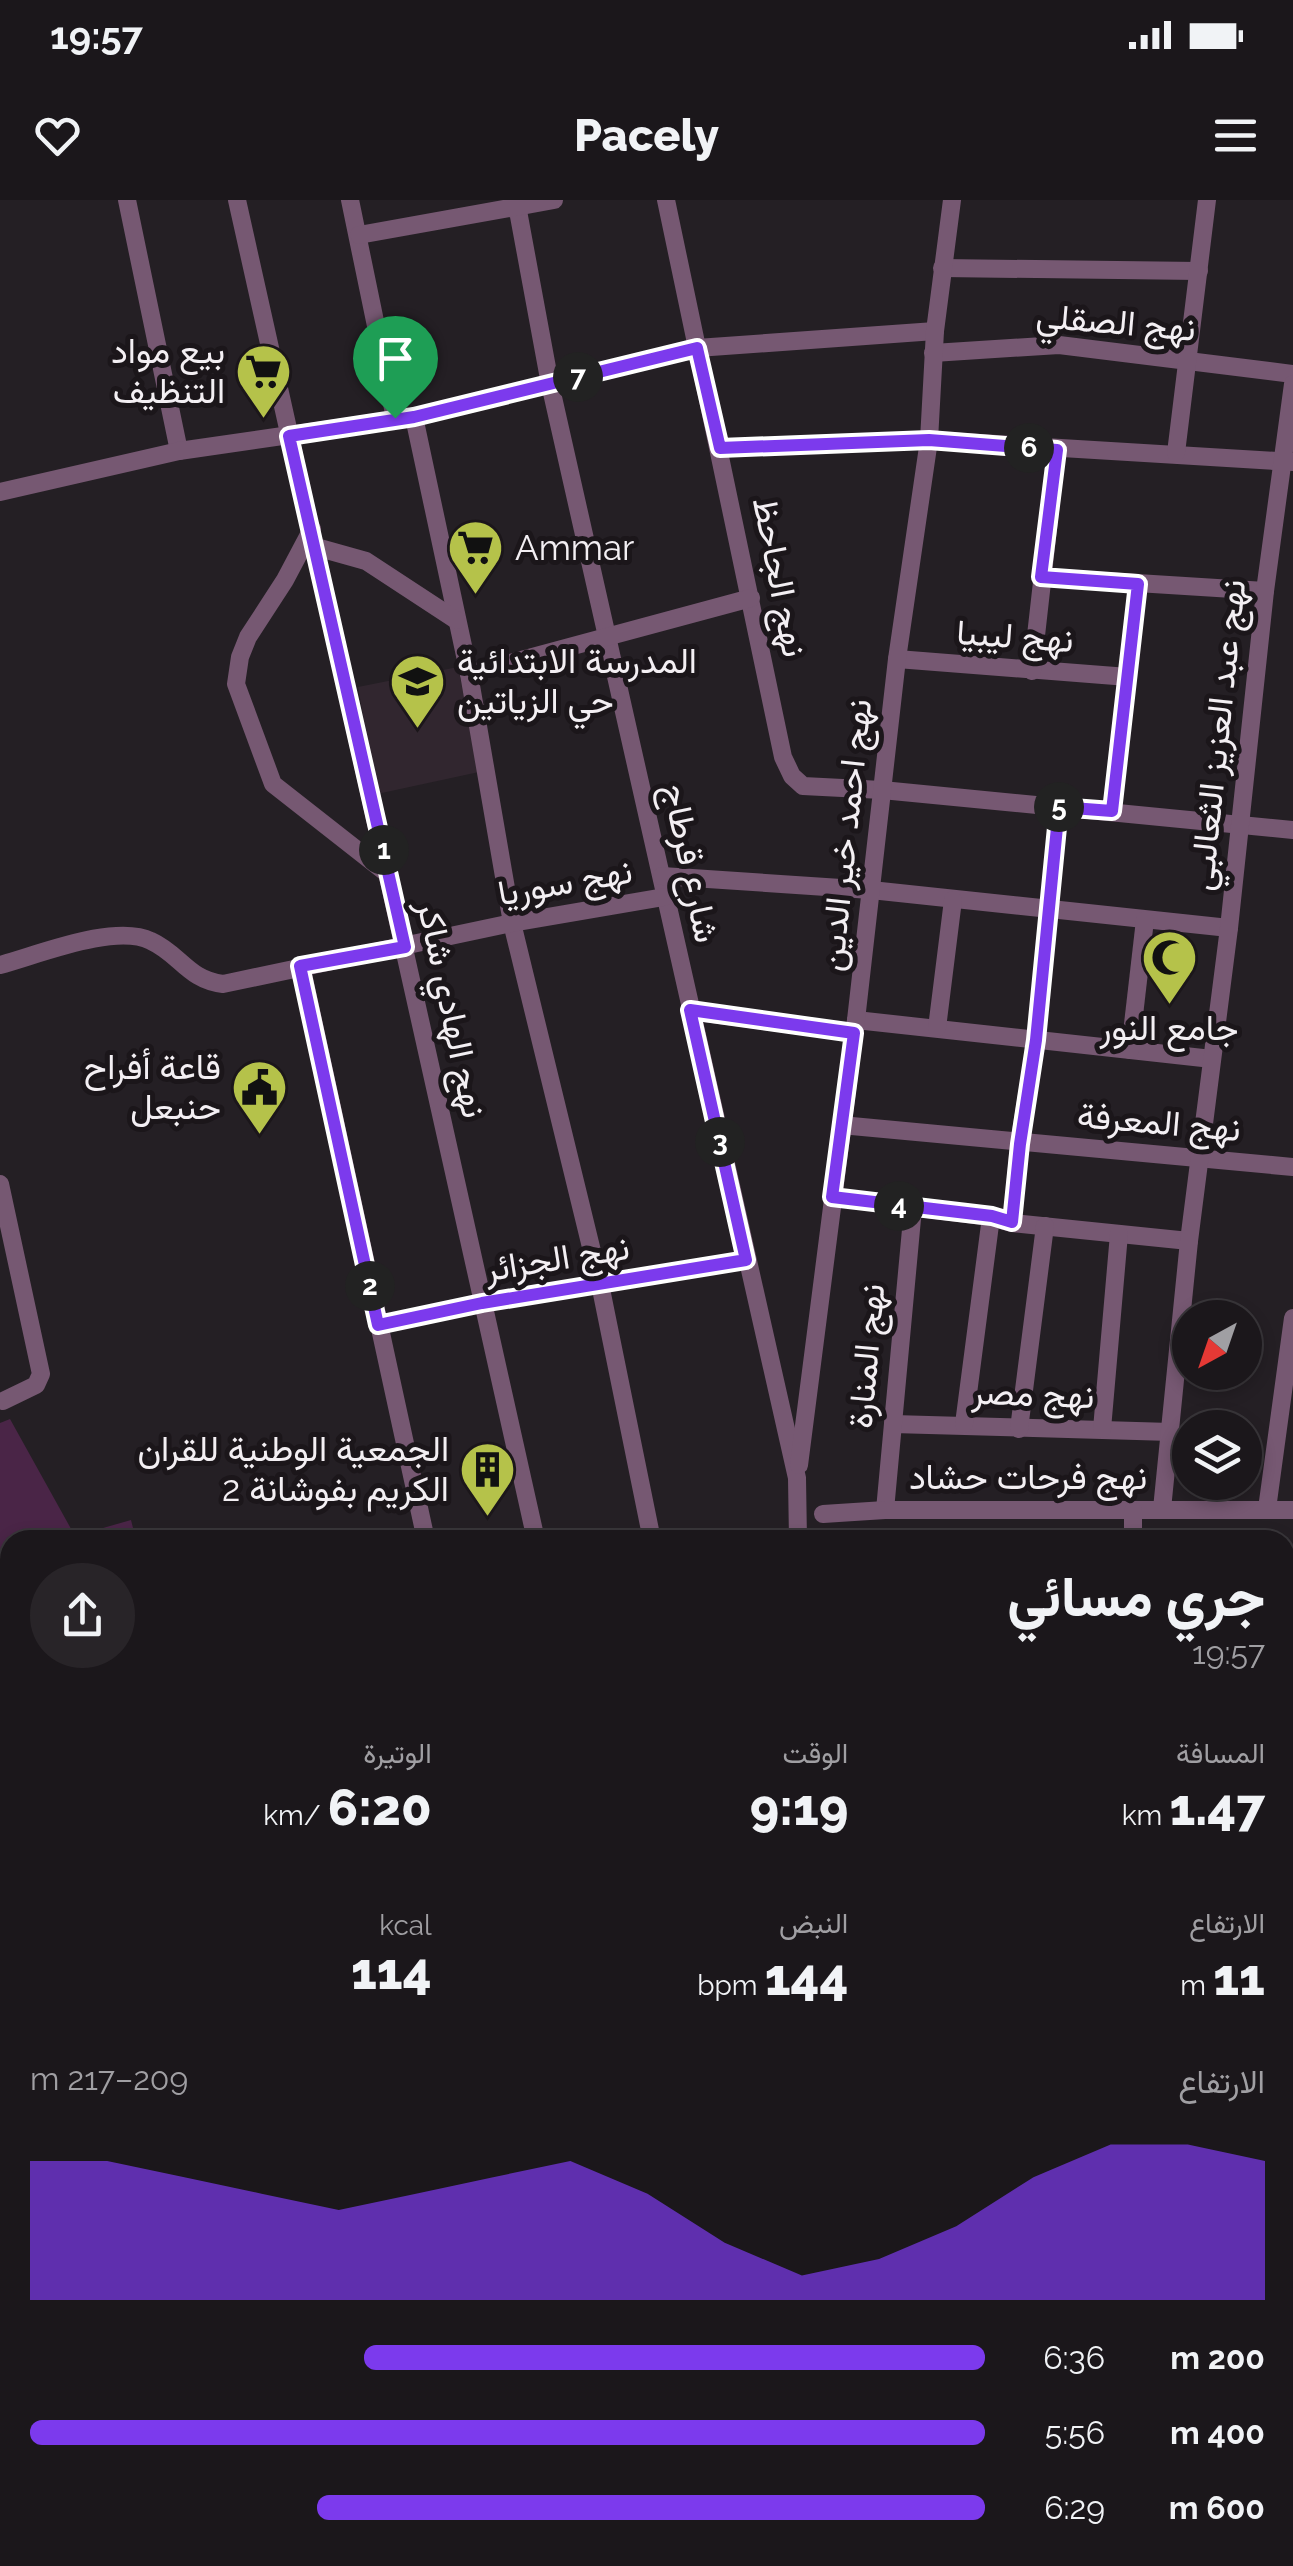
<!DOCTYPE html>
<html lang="ar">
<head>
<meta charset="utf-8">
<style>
	:root { --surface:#1b171b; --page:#282428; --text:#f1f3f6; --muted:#a09fa3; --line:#39363a; --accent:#7c3aed }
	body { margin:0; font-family:Raleway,Vazirmatn,sans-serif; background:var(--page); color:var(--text); direction:rtl; height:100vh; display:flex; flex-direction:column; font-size:38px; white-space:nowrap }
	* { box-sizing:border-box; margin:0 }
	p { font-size:32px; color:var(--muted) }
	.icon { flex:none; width:55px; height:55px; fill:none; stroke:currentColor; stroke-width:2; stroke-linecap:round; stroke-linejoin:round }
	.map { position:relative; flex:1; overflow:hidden; direction:ltr }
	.side { position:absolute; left:0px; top:1330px; width:1295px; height:1038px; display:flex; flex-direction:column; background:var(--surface); border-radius:30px 30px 0 0; box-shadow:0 5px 15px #0003,0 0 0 2px var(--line); direction:rtl }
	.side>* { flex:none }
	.needle { width:65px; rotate:220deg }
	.fabs { position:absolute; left:1172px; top:1100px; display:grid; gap:20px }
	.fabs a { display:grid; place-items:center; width:90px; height:90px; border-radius:50%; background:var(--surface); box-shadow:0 5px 15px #0003,0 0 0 2px var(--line); font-size:50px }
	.pin { position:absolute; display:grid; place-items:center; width:85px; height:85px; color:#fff; margin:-102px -42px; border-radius:50% 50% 50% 0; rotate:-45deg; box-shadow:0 0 10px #0007 }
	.pin .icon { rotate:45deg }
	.km { position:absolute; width:50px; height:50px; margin:-25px; border-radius:50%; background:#222; color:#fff; font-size:28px; line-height:50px; text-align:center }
	.round { display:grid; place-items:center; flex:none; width:105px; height:105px; border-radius:52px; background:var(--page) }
	.overview { display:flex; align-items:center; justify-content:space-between; height:170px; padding:0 30px }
	h1 { font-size:55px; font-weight:800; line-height:75px }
	.figures { display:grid; grid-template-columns:repeat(3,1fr); gap:15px; height:170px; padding:10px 30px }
	.figures div { display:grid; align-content:center }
	.figures b { font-size:50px; font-weight:800 }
	.figures small { font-size:28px; font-weight:400 }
	.figures p { font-size:28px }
	.chart { height:280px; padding:20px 30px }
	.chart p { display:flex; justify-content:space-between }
	.chart svg { width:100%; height:180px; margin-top:10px; fill:var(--accent); opacity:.7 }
	ul { padding:0 30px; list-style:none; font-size:32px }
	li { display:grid; grid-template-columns:160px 120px 1fr; align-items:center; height:75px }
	li i { height:25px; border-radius:12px; background:var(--accent) }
	.status { display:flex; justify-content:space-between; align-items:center; height:70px; padding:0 50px; background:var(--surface); direction:ltr }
	.status svg { height:28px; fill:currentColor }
	header { display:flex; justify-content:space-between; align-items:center; height:130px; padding:0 30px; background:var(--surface); font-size:45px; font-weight:800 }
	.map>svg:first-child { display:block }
	.built { fill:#31262f }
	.green { fill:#4a2547 }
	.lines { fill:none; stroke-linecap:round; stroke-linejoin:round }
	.minor { stroke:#765872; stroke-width:18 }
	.route-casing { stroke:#fff; stroke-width:20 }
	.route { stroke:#7c3aed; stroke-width:12 }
	.labels { text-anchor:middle; stroke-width:10; stroke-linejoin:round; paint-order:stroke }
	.street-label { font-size:35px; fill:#f3eff3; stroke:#1b161a }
	.poi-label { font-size:35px; fill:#f3eff3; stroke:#1b161a; text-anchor:end }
</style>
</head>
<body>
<div class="status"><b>19:57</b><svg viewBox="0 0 49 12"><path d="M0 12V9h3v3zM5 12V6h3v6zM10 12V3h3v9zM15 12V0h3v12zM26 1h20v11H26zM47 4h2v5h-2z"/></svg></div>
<header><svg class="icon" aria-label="menu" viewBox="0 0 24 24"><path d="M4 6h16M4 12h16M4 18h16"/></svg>Pacely<svg class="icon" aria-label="heart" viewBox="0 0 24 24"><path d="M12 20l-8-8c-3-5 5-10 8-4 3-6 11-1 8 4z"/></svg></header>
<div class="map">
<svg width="1293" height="2366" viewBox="0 0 1293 2366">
	<rect width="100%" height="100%" fill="#241f24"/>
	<!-- built -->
	<path class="built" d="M458,467L479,572L377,594L358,487Z"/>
	<!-- green -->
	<g class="green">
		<path d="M10,1219L75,1336L131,1320L136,1340H10L9,1524L0,1496V1223Z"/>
		<path d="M10,1663V1731L0,1734V1666Z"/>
	</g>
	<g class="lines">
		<!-- minor -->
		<g class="minor">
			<path d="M127,0L179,251"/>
			<path d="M237,0L536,1340"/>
			<path d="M350,0L395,218"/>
			<path d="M516,0L550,184L797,1278L798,1340"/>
			<path d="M666,0L783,557L792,576L803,586L882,590L1293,630"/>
			<path d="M359,35L554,0"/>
			<path d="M942,68L1199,71"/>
			<path d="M933,153L1059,145L1293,174"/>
			<path d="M414,217L469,474L512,723L600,1084L652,1340"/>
			<path d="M720,248L929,240L1293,262"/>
			<path d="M1176,253L1207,0"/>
			<path d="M0,292L179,251L414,217L697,148L935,131"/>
			<path d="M312,329L285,380L248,437L240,457L236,484L273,584L389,675"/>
			<path d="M316,347L366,361L456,420"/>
			<path d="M1041,377L1265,391"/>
			<path d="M897,459L1128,477"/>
			<path d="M1032,471L1057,249"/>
			<path d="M469,474L751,398"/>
			<path d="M1112,611L1138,384"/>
			<path d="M662,676L871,690L1229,728"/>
			<path d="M0,765C38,755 115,723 151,741C180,754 188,780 223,784L512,723L664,697"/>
			<path d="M301,765L426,1340"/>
			<path d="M690,811L854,833"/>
			<path d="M856,820L1212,859"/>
			<path d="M937,828L953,700"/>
			<path d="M1130,850L1145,720"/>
			<path d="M841,925L1293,967"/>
			<path d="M0,984L41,1174L36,1185L3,1201"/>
			<path d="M832,997L991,1017L1012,1023L1189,1041"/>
			<path d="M1012,1023L1019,944L1036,840L1059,607"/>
			<path d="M378,1125L482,1103L746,1060"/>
			<path d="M893,1224L1171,1232"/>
			<path d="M964,1224L991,1017"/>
			<path d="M1019,1229L1045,1026"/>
			<path d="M1102,1229L1119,1034"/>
			<path d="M799,1265L856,820L897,459L929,240L935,131L952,0"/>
			<path d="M1162,1309L1189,1041L1229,728L1265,391L1293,184"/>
			<path d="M1267,1309L1293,1118"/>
			<path d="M885,1310L913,1008"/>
			<path d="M823,1314L885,1310H1293"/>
			<path d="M1133,1340V1311"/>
			<path d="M1285,1451H1293"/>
			<path d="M0,1533L10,1529"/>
			<path d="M1285,1570H1293"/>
			<path d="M0,1605L10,1612"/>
			<path d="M1285,1686H1293"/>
			<path d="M0,1801L10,1799"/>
			<path d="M1285,1810H1293"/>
			<path d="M0,1904L10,1902"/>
			<path d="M1285,1924H1293"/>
			<path d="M0,2022L10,2020"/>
			<path d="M1285,2048H1293"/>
			<path d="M1289,2120L1291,2315"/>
			<path d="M0,2150L10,2148"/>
			<path d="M0,2207L10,2205"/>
			<path d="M0,2356H10"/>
			<path d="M122,2358H134"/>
			<path d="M239,2358V2366"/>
			<path d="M897,2358V2366"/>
			<path d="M1154,2358V2366"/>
			<path d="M629,2366L654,2362"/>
			<path d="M785,2366V2358"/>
			<path d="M1018,2366V2358"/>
			<path d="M1227,2366L1238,2358"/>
		</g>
	</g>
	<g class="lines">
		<defs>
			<path id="route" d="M697,148L720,248L929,240L1057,250L1041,377L1138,384L1112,611L1059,607L1036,840L1020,944L1012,1022L992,1016L832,997L854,833L690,810L746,1060L482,1103L378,1125L300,766L405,747L289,236L414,217Z"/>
		</defs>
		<!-- route casing -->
		<use href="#route" class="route-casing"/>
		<!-- route -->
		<use href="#route" class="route"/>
	</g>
	<!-- icons -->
	<defs>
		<symbol id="supermarket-pin" viewBox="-11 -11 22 30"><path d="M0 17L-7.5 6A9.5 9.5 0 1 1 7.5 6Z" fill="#b5c24a" stroke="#1b161a"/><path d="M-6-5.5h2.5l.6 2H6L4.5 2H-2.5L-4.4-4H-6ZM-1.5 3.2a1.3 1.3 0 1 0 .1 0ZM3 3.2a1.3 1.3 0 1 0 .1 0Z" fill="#111"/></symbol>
		<symbol id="school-pin" viewBox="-11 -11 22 30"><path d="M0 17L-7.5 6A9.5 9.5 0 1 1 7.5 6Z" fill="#b5c24a" stroke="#1b161a"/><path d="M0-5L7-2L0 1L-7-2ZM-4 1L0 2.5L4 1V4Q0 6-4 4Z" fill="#111"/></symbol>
		<symbol id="mosque-pin" viewBox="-11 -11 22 30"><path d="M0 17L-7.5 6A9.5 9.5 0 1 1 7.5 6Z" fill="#b5c24a" stroke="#1b161a"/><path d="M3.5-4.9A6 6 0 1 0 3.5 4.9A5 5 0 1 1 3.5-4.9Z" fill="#111"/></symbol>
		<symbol id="civic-pin" viewBox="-11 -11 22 30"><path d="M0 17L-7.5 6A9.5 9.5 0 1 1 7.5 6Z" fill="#b5c24a" stroke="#1b161a"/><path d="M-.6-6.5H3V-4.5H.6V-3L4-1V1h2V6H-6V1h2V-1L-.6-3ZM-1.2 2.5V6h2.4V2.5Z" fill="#111"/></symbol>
		<symbol id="building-pin" viewBox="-11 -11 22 30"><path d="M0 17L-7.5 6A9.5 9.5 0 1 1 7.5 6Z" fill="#b5c24a" stroke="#1b161a"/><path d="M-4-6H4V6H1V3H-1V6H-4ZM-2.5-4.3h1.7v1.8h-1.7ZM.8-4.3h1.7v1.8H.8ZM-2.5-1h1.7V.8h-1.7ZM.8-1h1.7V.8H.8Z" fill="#111"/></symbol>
	</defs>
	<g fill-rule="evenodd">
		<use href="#supermarket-pin" x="232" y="140" width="63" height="86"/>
		<use href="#supermarket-pin" x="444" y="316" width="63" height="86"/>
		<use href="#school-pin" x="386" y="450" width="63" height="86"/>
		<use href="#mosque-pin" x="1138" y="726" width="63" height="86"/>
		<use href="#civic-pin" x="228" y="856" width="63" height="86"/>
		<use href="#building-pin" x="456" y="1238" width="63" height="86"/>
	</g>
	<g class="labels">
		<!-- street labels -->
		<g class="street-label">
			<text transform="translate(1116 122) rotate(5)" y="12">نهج الصقلي</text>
			<text transform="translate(780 377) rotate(79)" y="12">نهج الجاحظ</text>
			<text transform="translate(1015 436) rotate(4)" y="12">نهج ليبيا</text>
			<text transform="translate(1217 535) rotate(-84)" y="12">نهج عبد العزيز الثعالبي</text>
			<text transform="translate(845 635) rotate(-84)" y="12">نهج احمد خير الدين</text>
			<text transform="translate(691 663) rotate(78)" y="12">شارع قرطاج</text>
			<text transform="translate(565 682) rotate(-10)" y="12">نهج سوريا</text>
			<text transform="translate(452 809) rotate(78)" y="12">نهج الهادي شاكر</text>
			<text transform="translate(1159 922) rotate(5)" y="12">نهج المعرفة</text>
			<text transform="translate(557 1058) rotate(-9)" y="12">نهج الجزائر</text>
			<text transform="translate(866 1156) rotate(-85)" y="12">نهج المنارة</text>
			<text transform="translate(1033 1194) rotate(2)" y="12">نهج مصر</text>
			<text x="1028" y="1289">نهج فرحات حشاد</text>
		</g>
		<!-- poi labels -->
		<g class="poi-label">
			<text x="225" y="163">بيع مواد<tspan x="225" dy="40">التنظيف</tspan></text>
			<text x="515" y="360" text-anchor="start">Ammar</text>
			<text x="457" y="473" text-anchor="start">المدرسة الابتدائية<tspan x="457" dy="40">حي الزياتين</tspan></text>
			<text x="1169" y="840" text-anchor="middle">جامع النور</text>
			<text x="221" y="879">قاعة أفراح<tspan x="221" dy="40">حنبعل</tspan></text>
			<text x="449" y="1261">الجمعية الوطنية للقران<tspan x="449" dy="40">الكريم بفوشانة 2</tspan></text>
		</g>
	</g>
</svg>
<div class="fabs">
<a><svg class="needle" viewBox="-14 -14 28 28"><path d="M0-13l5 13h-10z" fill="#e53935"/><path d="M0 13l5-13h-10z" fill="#a09fa3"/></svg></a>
<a><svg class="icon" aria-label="layers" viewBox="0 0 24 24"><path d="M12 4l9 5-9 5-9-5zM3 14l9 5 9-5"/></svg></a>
</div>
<div class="pin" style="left:395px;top:218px;background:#1e9e55"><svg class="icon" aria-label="arrive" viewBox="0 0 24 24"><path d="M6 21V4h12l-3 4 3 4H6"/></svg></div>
<b class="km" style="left:384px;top:650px">1</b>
<b class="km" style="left:370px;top:1086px">2</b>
<b class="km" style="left:720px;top:942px">3</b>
<b class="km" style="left:899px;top:1006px">4</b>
<b class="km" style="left:1059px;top:607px">5</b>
<b class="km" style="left:1029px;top:248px">6</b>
<b class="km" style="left:578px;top:177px">7</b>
<section class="side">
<div class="overview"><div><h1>جري مسائي</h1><p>19:57</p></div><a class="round"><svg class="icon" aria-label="share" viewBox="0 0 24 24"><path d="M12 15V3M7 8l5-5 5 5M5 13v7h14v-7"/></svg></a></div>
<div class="figures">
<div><p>المسافة</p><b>1.47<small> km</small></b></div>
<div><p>الوقت</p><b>9:19</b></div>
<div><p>الوتيرة</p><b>6:20<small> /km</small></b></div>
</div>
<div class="figures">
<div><p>الارتفاع</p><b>11<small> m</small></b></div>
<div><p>النبض</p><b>144<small> bpm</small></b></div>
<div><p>kcal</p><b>114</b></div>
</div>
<div class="chart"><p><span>الارتفاع</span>209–217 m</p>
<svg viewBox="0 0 160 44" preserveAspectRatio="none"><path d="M0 44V10L10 10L20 14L30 18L40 22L50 18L60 14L70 10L80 18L90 30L100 38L110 34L120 26L130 14L140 6L150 6L160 10V44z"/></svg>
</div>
<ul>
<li><b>200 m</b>6:36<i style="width:65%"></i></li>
<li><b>400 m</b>5:56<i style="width:100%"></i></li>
<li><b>600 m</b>6:29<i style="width:70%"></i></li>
</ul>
</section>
</div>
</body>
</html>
